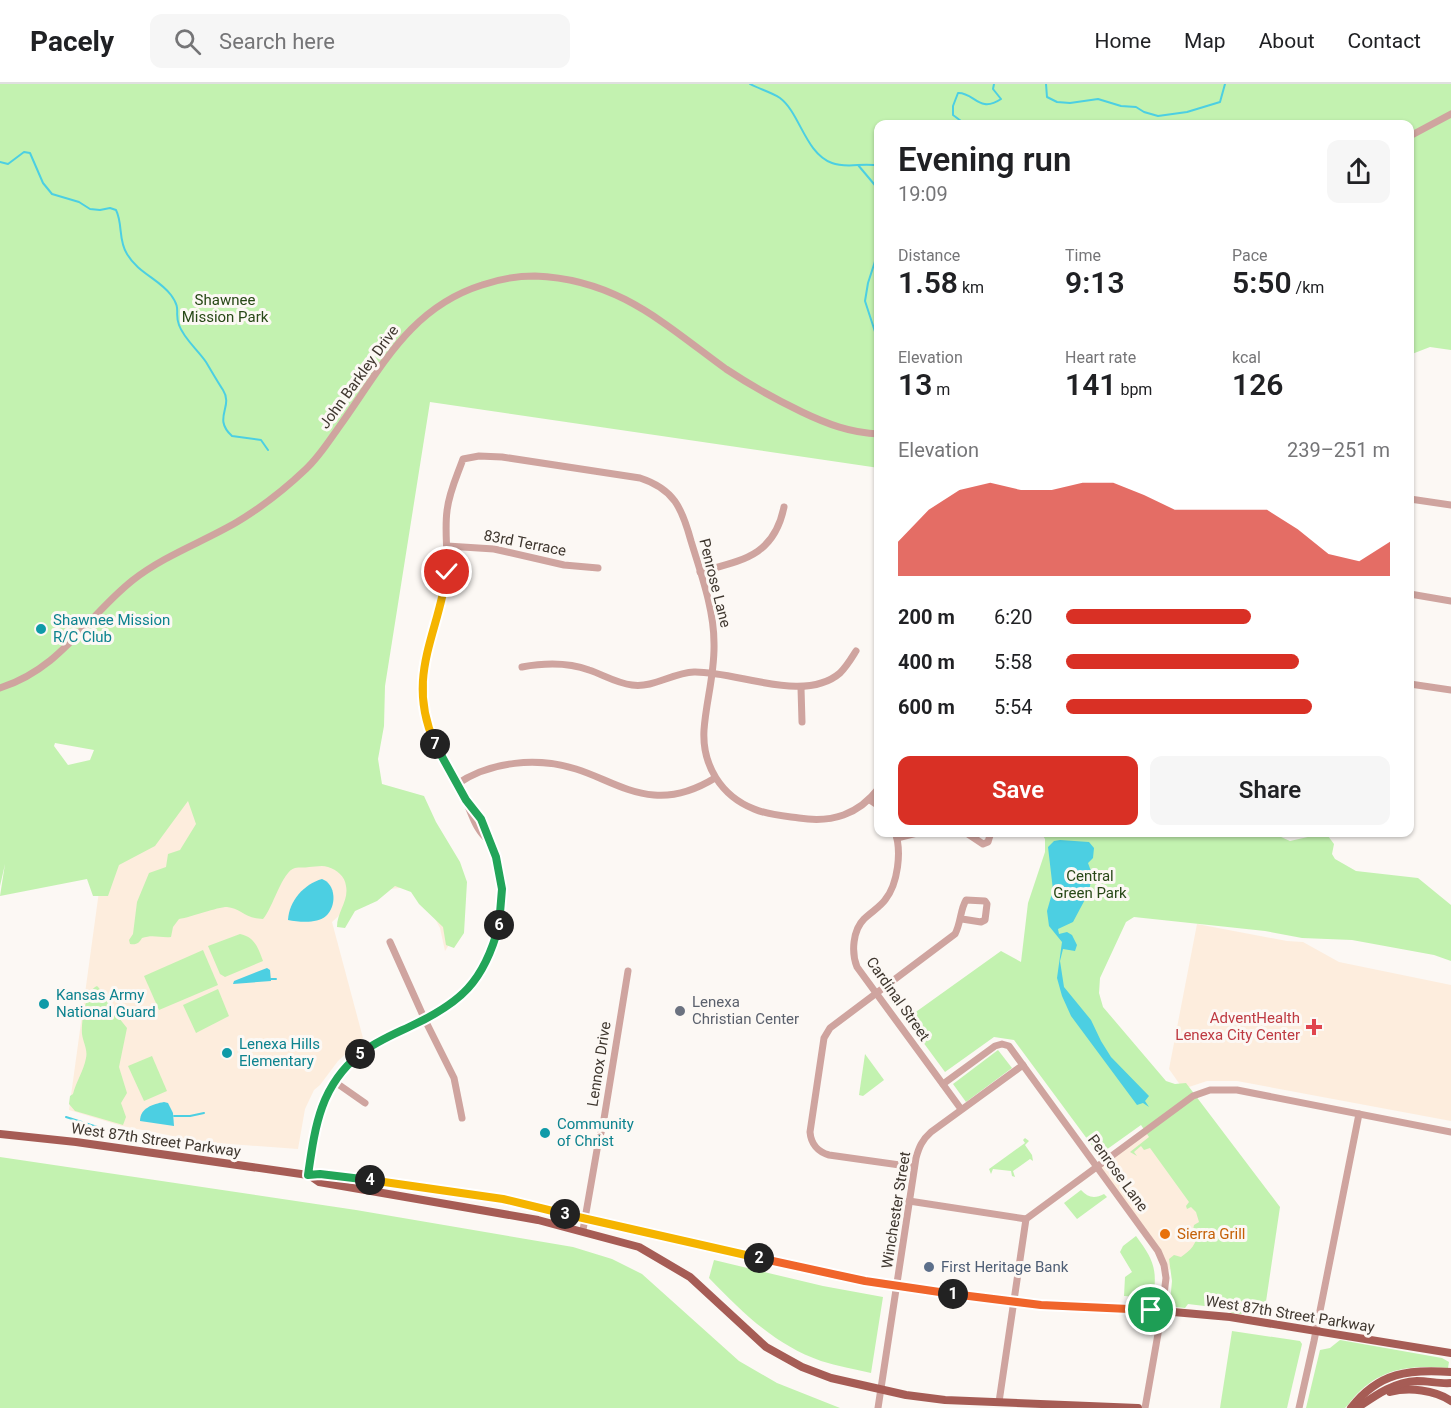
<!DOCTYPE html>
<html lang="en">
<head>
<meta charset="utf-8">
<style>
	:root { --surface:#fff; --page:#f6f6f6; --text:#202124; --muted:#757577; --line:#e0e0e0; --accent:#d93025 }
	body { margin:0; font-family:Roboto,sans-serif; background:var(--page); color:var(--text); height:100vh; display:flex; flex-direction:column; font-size:22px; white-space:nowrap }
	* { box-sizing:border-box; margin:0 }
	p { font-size:20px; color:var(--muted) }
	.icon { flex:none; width:33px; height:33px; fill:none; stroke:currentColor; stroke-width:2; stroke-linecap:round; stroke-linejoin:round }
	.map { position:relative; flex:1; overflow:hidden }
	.drawer { position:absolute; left:874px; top:36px; width:540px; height:717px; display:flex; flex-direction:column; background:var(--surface); border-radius:12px; box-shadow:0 2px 4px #0004 }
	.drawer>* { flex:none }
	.pin { position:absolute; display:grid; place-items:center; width:51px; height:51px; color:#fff; margin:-26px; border:3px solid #fff; border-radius:50%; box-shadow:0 2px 6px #0007 }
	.km { position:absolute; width:30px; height:30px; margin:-15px; border-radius:50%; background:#222; color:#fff; font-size:16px; line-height:30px; text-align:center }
	.round { display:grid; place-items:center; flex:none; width:63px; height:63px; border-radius:12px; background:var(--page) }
	.overview { display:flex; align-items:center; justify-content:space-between; height:102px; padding:0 24px }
	h1 { font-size:33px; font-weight:600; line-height:45px }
	.figures { display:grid; grid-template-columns:repeat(3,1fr); gap:9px; height:102px; padding:6px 24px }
	.figures div { display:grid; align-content:center }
	.figures b { font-size:30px; font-weight:600 }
	.figures small { font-size:16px; font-weight:400 }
	.figures p { font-size:16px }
	.chart { height:168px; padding:12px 24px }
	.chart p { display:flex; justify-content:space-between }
	.chart svg { width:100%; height:108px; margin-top:6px; fill:var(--accent); opacity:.7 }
	.action { display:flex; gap:12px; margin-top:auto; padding:12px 24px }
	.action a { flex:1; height:69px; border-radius:12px; background:var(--accent); color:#fff; font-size:24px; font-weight:600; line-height:69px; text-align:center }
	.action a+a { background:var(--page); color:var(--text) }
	ul { padding:0 24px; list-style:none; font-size:20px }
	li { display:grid; grid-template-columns:96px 72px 1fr; align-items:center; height:45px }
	li i { height:15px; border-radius:8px; background:var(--accent) }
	header { display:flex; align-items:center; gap:36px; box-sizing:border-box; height:84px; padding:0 30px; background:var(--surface); border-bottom:2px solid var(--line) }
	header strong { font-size:28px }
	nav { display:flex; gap:33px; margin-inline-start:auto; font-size:21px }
	.search { width:420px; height:54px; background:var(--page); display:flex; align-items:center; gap:15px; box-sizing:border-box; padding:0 21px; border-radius:12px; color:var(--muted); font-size:22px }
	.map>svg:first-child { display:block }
	.built { fill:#fdeddd }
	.green { fill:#c3f2b0; fill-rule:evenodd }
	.water { fill:#4ccfe2 }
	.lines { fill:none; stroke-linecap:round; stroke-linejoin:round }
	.stream { stroke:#4ccfe2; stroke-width:2 }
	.minor { stroke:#cfa49f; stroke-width:7 }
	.major { stroke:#a65c55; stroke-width:8 }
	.split-1-casing { stroke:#fff; stroke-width:12 }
	.split-2-casing { stroke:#fff; stroke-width:12 }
	.split-3-casing { stroke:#fff; stroke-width:12 }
	.split-4-casing { stroke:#fff; stroke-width:12 }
	.split-5-casing { stroke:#fff; stroke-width:12 }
	.split-6-casing { stroke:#fff; stroke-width:12 }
	.split-7-casing { stroke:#fff; stroke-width:12 }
	.split-8-casing { stroke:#fff; stroke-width:12 }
	.split-1 { stroke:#f0652b; stroke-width:8 }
	.split-2 { stroke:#f0652b; stroke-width:8 }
	.split-3 { stroke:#f5b400; stroke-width:8 }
	.split-4 { stroke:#f5b400; stroke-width:8 }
	.split-5 { stroke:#22a559; stroke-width:8 }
	.split-6 { stroke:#22a559; stroke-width:8 }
	.split-7 { stroke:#22a559; stroke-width:8 }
	.split-8 { stroke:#f5b400; stroke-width:8 }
	.culture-dot { fill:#0f9aa8; stroke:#fcf8f4; stroke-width:2 }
	.worship-dot { fill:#6b7280; stroke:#fcf8f4; stroke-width:2 }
	.health-dot { fill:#e0444e; stroke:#fcf8f4; stroke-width:2 }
	.food-dot { fill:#e8710a; stroke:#fcf8f4; stroke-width:2 }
	.service-dot { fill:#5c6f8a; stroke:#fcf8f4; stroke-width:2 }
	.labels { text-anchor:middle; stroke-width:6; stroke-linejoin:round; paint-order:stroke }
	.park-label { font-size:15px; fill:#274816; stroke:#fcf8f4 }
	.street-label { font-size:15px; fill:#3f372f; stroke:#fcf8f4 }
	.culture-label { font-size:15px; fill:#0d838f; stroke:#fcf8f4; text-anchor:start }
	.worship-label { font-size:15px; fill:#5b616d; stroke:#fcf8f4; text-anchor:start }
	.health-label { font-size:15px; fill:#be3a42; stroke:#fcf8f4; text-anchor:end }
	.food-label { font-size:15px; fill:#c56008; stroke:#fcf8f4; text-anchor:start }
	.service-label { font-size:15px; fill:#4e5e75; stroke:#fcf8f4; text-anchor:start }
</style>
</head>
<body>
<header>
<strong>Pacely</strong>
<div class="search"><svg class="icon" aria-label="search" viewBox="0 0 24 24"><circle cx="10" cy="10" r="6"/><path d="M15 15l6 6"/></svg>Search here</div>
<nav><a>Home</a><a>Map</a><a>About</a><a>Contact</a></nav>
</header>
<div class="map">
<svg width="1451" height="1324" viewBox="0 0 1451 1324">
	<rect width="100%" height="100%" fill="#fcf8f4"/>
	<!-- built -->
	<g class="built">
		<path d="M118,669L417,715L458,847L445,867L440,844L424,814L409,803L381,806L357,815L332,838L363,954L338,977L320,1001L314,1006L305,1025L298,1065L203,1058L122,1042L69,1026Z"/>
		<path d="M1197,840L1287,857L1303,858L1339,878L1451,901V1037L1237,997H1207L1183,1005L1169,985Z"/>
		<path d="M1146,1047L1206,1131L1201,1164L1166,1188L1165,1181L1098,1083Z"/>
	</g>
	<!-- green -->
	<g class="green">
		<path d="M0,0H1451V266L1430,263L1412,270L1410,268V40H879V384L430,318L385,602L384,642L378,675L382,700L424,712L436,738L460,778L467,798L464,849L454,864L446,861L443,843L419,820L411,808L395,802L377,817L355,827L345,844L337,843C337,828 349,817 346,802C345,792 337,786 328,783C322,781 315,783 309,783C305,784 299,783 295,784C282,787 273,824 263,835C246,835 240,824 227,823C217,823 192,833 179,835L173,843L171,853C160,854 153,850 142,854C139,859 137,861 130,860L129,856L133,850L137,818L149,789L166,783L168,770L180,766L196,740L188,717L155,762L119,781L108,812H93L87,795L0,812L5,780L0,802ZM55,659L94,666L90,676L68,681L54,662Z"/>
		<path d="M1270,748L1290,757L1321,750L1328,752L1334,760L1332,770L1335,775L1356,787L1418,794L1451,821V877L1434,871L1352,856L1302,854L1265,847L1134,833L1126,838L1100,894L1099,909L1103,923L1166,997L1175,1000L1186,999L1280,1123L1264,1231L1244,1228L1241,1230L1231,1229L1229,1225L1188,1220L1185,1224L1176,1223L1170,1218L1172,1197L1169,1175L1174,1171L1181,1173C1191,1166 1198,1159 1197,1146H1193L1194,1141L1199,1138L1196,1128L1191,1123L1187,1125L1186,1122L1189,1118L1150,1064L1144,1066L1141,1062L1134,1068L1137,1072L1130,1068L1149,1053L1141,1041L1099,1071L1014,956L994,953L945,988L906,935L1001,867L1021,878L1028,819L1045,768V755L1041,749Z"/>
		<path d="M240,850C255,853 258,864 263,877L225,893L220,890L208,862Z"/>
		<path d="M203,866L218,901L159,926L144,892Z"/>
		<path d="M97,902L99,904L111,924L127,944L119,983L127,1009L121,1019L126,1033L123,1041L75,1027L69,1020L70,1012L73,1010C76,998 84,986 86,974C88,966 83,958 82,950C81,939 85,907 97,902Z"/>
		<path d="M218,905L229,932L196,949L183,921Z"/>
		<path d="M998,966L1012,984L966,1018L953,1000Z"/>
		<path d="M865,970L884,996L863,1012L859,1011Z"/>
		<path d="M152,972L167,1007L144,1017L128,982Z"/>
		<path d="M1025,1054L1029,1057L1025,1061L1032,1071L1033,1077L1030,1075L1013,1087L1015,1093L1012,1092L1011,1087L993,1085L991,1090L989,1085L1025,1059L1023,1056Z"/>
		<path d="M0,1073L356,1126L573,1163L612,1175L642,1190L739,1277L777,1299L840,1324H0Z"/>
		<path d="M1081,1106C1088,1114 1095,1115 1104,1110L1107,1113L1077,1135L1064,1119Z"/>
		<path d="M1136,1152C1153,1175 1158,1185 1153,1214L1124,1212L1125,1193L1132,1188L1120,1168L1123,1162Z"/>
		<path d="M714,1176L823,1202L883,1213L871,1289C855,1285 837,1282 821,1277C775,1261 743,1229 709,1194Z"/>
		<path d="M1232,1247L1300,1257L1302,1260L1287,1324H1220Z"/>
		<path d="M1340,1256L1442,1274L1449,1278L1448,1284C1413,1281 1383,1283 1357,1310C1353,1314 1349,1320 1345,1324H1306L1320,1266L1330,1264Z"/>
	</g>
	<!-- water -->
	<g class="water">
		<path d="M1060,756L1089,758L1094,764L1093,774L1088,779L1092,790L1089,808L1073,838L1058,845L1059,850L1067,848L1072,851L1077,861L1075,867L1063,865L1060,877L1064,903L1091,936L1101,957L1111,973L1149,1012L1145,1017L1149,1023L1143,1019L1137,1021L1071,932L1062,912L1057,894L1062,858L1049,842L1047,827L1053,806L1048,763L1054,757Z"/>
		<path d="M322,795C336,800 337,822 326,832C317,840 299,838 288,836C289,817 304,800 322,795Z"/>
		<path d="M267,884L270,886L271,897L233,900L234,897Z"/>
		<path d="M164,1018L168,1019L173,1029L174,1042L140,1037C140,1024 153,1020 164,1018Z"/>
	</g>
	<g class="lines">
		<!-- stream -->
		<g class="stream">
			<path d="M750,0C759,5 771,8 780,14C800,29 805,69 832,79C847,85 864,78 879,82"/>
			<path d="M1046,0L1047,13L1057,18L1070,19L1098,15L1121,22L1136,23L1144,28L1158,32L1187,28L1220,18L1225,0"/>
			<path d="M965,40L953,31V22L958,9C974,8 979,30 1001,15L993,5L994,0"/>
			<path d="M0,78L8,80L24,68L30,69L43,99L52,110L79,118L90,125L100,126L110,124L116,126C123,140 118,156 127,170C138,189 159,195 171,211C182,226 174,228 179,241C184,255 198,266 206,278C212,288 217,297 223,306C234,323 212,334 232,352L261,356L268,366"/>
			<path d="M858,81L879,106"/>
			<path d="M879,165L868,199L865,217L879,260"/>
			<path d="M271,895H276"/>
			<path d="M174,1032H190L204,1029"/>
			<path d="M66,1033L113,1048"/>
		</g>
		<!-- minor -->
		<g class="minor">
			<path d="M1410,52L1451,30"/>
			<path d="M1410,415L1451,421"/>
			<path d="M447,462L494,465L564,481L598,484"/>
			<path d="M700,488C743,476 774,472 784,423"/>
			<path d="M1410,510L1451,517"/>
			<path d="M522,583C544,579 567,578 589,586C604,591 616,599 632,601C654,604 672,589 694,588C737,587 804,620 840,589C847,582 851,575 856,567"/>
			<path d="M1410,600L1451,606"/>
			<path d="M0,604C62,584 85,534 133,496C165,471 203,458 237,438C262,423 285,405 306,385C319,373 329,357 339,343C381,285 409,224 482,201C499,195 517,192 535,192C618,195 664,240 726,285C750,301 775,315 802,328C827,340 851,349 879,350"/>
			<path d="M801,604L802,638"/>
			<path d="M457,700C491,677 537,673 576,685C602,693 626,709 654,711C676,713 697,705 715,694"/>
			<path d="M870,716L879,722"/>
			<path d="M895,748C902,767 898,800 885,816C880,823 871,828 864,835C853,846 851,868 857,883L961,1025"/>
			<path d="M965,748L983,760L988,758L991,748"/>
			<path d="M897,754L921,748"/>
			<path d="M490,758C472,743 472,726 461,708C435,662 413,621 427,566C432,542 442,520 446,495C449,473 444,449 447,427C449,408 457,392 463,375L479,372L502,373L640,394C674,405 682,424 691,457C701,490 714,525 714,559C715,589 706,617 704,646C702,681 721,712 754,725C768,731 784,732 799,734C832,739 858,731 879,704"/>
			<path d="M390,858L425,936L454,994L462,1034"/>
			<path d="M335,998L365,1019"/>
			<path d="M943,1000L995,962L1002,960L1009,962L1158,1167L1164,1181L1166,1194L1162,1227L1145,1324"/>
			<path d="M914,1083L829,1071C818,1068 811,1060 810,1048L824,954L830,944L955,850C961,839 960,826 966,816L985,817L987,820L985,836L981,838L962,835"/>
			<path d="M308,1091C313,1053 318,1016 344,985C365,960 396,950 425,936C477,910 508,858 501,799C498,773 486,734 467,717"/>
			<path d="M909,1117L1026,1135"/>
			<path d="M583,1146L598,1060L603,1041L628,887"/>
			<path d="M999,1318L1026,1135L1193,1012L1210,1006H1237L1451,1048"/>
			<path d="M878,1324L916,1074C919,1063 922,1056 931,1048L1023,981"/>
			<path d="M1299,1324L1314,1257L1359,1030"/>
		</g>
		<!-- major -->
		<g class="major">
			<path d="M0,1050L76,1058L308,1091L341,1092L503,1115L865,1197L1024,1220L1162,1227L1230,1233L1451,1269"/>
			<path d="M309,1091L319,1098L538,1136L639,1163L690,1193L766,1263L802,1283L831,1294L906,1311L945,1316L1138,1324"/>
			<path d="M1390,1308C1409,1303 1435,1306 1451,1317"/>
			<path d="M1351,1324C1379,1288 1409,1285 1451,1288"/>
			<path d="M1357,1324C1376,1311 1394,1298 1417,1297C1429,1297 1440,1300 1451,1299"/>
		</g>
	</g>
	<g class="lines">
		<defs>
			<path id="split-1" d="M953,1210L1041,1221L1151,1226"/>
			<path id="split-2" d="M759,1174L865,1197L953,1210"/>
			<path id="split-3" d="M565,1130L759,1174"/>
			<path id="split-4" d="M370,1096L503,1115L565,1130"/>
			<path id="split-5" d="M360,970C320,1002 315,1043 308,1091L320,1090L370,1096"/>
			<path id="split-6" d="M360,970C375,958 392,951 409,943C461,919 484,898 499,841"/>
			<path id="split-7" d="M435,660L466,716L481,735L496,773L502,805L499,841"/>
			<path id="split-8" d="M435,660C405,593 438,552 447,488"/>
		</defs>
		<!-- split-1 casing -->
		<use href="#split-1" class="split-1-casing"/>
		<!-- split-2 casing -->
		<use href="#split-2" class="split-2-casing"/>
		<!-- split-3 casing -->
		<use href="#split-3" class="split-3-casing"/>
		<!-- split-4 casing -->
		<use href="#split-4" class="split-4-casing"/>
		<!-- split-5 casing -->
		<use href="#split-5" class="split-5-casing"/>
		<!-- split-6 casing -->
		<use href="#split-6" class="split-6-casing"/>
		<!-- split-7 casing -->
		<use href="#split-7" class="split-7-casing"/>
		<!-- split-8 casing -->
		<use href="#split-8" class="split-8-casing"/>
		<!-- split-1 -->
		<use href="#split-1" class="split-1"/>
		<!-- split-2 -->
		<use href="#split-2" class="split-2"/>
		<!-- split-3 -->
		<use href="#split-3" class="split-3"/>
		<!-- split-4 -->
		<use href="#split-4" class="split-4"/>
		<!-- split-5 -->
		<use href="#split-5" class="split-5"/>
		<!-- split-6 -->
		<use href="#split-6" class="split-6"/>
		<!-- split-7 -->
		<use href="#split-7" class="split-7"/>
		<!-- split-8 -->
		<use href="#split-8" class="split-8"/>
	</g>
	<!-- markers -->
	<g class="culture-dot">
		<circle cx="41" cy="545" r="6"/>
		<circle cx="44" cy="920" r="6"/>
		<circle cx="227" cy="969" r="6"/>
		<circle cx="545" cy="1049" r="6"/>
	</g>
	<circle class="worship-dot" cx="680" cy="927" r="6"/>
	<path class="health-dot" d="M1311 934h6v6h6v6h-6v6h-6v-6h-6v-6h6z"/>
	<circle class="food-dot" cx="1165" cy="1150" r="6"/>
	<circle class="service-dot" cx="929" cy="1183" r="6"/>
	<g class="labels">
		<!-- park labels -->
		<g class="park-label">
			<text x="225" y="221">Shawnee<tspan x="225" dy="17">Mission Park</tspan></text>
			<text x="1090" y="797">Central<tspan x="1090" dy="17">Green Park</tspan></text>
		</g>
		<!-- street labels -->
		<g class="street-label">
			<text transform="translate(359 293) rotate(-54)" y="5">John Barkley Drive</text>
			<text transform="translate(525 459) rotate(11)" y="5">83rd Terrace</text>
			<text transform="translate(715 499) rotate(76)" y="5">Penrose Lane</text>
			<text transform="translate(898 915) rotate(55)" y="5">Cardinal Street</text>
			<text transform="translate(599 980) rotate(-81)" y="5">Lennox Drive</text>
			<text transform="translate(156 1056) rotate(8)" y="5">West 87th Street Parkway</text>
			<text transform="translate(1118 1089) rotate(54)" y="5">Penrose Lane</text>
			<text transform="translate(896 1126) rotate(-81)" y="5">Winchester Street</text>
			<text transform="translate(1290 1230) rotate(9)" y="5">West 87th Street Parkway</text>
		</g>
		<!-- culture labels -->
		<g class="culture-label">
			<text x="53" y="541">Shawnee Mission<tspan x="53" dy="17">R/C Club</tspan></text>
			<text x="56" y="916">Kansas Army<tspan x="56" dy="17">National Guard</tspan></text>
			<text x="239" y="965">Lenexa Hills<tspan x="239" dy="17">Elementary</tspan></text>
			<text x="557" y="1045">Community<tspan x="557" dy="17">of Christ</tspan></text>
		</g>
		<!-- worship labels -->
		<g class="worship-label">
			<text x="692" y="923">Lenexa<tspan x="692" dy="17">Christian Center</tspan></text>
		</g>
		<!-- health labels -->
		<g class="health-label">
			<text x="1300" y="939">AdventHealth<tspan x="1300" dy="17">Lenexa City Center</tspan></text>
		</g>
		<!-- food labels -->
		<g class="food-label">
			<text x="1177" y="1155">Sierra Grill</text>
		</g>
		<!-- service labels -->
		<g class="service-label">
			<text x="941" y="1188">First Heritage Bank</text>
		</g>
	</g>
</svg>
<div class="pin" style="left:1151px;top:1226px;background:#1e9e55"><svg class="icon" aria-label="arrive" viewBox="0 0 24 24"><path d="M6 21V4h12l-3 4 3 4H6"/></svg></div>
<div class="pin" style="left:447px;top:488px;background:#d93025"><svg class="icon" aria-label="check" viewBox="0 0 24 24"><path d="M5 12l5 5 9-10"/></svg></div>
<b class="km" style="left:953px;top:1210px">1</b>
<b class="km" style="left:759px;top:1174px">2</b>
<b class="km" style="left:565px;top:1130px">3</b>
<b class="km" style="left:370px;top:1096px">4</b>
<b class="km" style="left:360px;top:970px">5</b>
<b class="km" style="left:499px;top:841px">6</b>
<b class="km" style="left:435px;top:660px">7</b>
<section class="drawer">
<div class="overview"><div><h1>Evening run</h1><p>19:09</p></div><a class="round"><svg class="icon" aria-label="share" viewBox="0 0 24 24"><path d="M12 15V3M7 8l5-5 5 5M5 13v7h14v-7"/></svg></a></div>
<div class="figures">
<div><p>Distance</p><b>1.58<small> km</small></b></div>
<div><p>Time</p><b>9:13</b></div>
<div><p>Pace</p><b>5:50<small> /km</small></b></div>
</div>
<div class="figures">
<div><p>Elevation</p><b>13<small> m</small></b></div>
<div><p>Heart rate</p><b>141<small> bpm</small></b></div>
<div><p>kcal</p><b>126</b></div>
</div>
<div class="chart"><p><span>Elevation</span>239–251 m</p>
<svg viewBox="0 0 160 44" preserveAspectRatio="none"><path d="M0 44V30L10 17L20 9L30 6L40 9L50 9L60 6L70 6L80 11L90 17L100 17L110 17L120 17L130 25L140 35L150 38L160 30V44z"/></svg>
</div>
<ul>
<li><b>200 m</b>6:20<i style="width:57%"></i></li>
<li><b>400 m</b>5:58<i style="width:72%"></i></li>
<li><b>600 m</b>5:54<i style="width:76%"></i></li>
</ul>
<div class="action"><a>Save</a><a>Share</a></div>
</section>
</div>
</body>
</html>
